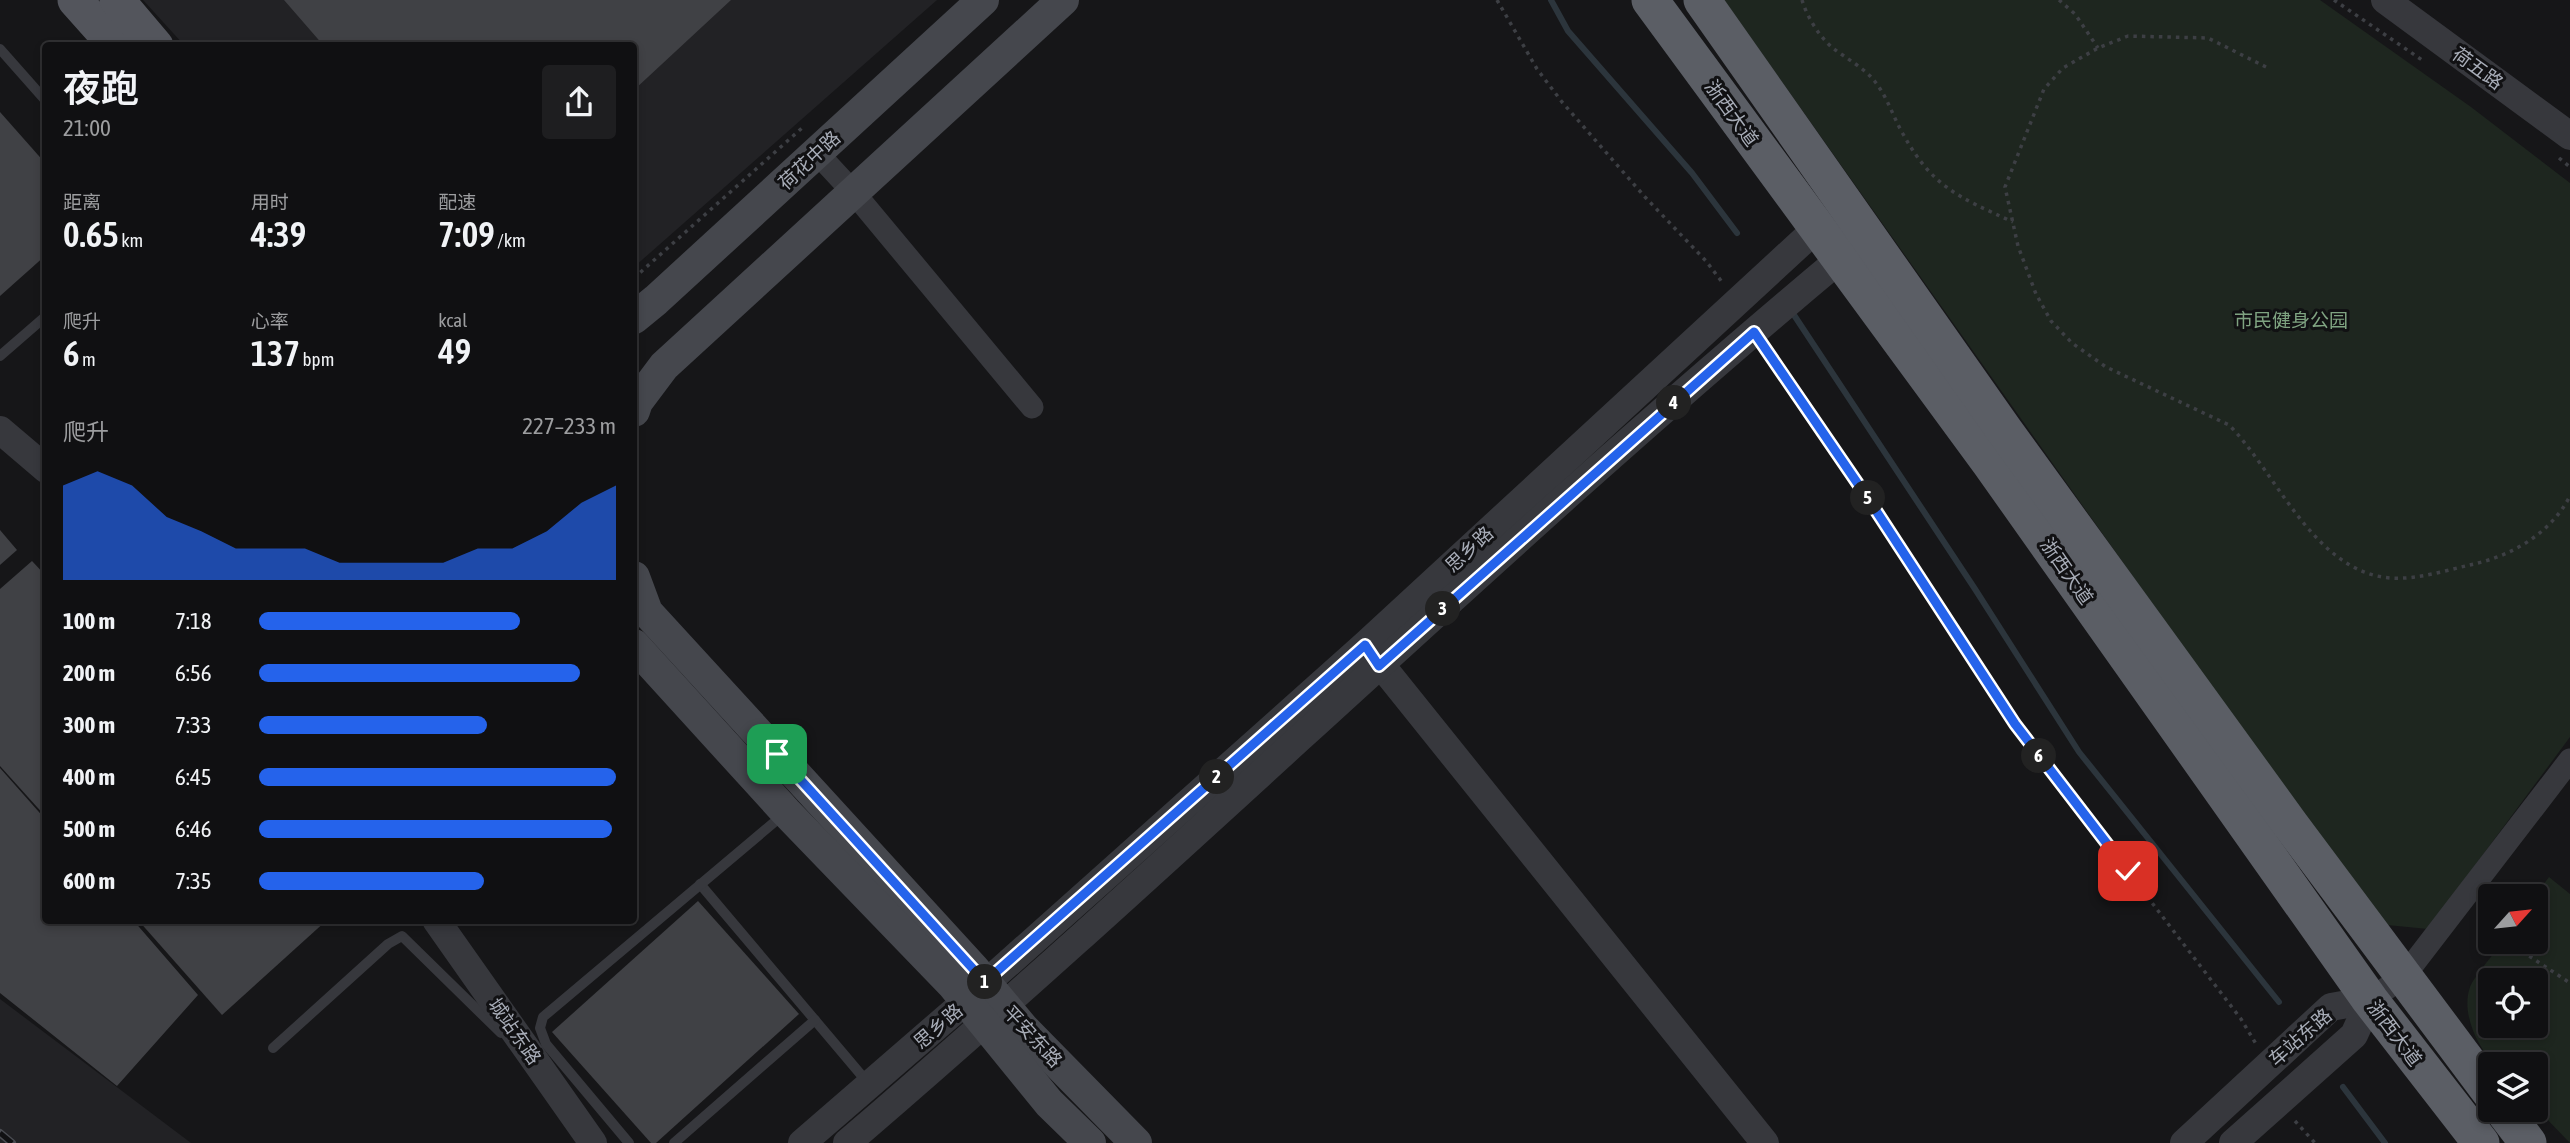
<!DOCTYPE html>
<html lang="zh">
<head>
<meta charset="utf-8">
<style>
	:root { --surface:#101012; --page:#1e1e20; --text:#f1f3f6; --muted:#9c9d9f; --line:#303032; --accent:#2563eb }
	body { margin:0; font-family:"Asap Condensed","Noto Sans SC",sans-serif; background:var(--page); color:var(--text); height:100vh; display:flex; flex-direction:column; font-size:26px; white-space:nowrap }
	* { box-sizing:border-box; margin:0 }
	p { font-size:23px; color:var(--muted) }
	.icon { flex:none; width:38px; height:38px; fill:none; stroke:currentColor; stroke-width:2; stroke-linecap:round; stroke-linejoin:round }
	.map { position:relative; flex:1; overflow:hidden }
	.drawer { position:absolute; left:42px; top:42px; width:595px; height:882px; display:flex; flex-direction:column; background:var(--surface); border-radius:7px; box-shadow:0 4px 10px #0003,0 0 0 2px var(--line) }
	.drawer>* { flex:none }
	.needle { width:46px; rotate:63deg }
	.tools { position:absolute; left:2478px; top:884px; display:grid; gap:14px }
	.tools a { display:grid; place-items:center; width:70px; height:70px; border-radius:7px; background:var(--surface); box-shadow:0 4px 10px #0003,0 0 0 2px var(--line); font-size:35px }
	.pin { position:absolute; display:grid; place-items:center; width:60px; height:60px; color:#fff; margin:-30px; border-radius:14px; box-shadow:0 4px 10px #0006 }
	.km { position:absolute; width:35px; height:35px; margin:-18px; border-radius:50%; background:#222; color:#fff; font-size:19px; line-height:35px; text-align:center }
	.round { display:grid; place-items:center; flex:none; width:74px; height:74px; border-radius:7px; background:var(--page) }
	.summary { display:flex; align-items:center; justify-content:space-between; height:119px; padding:0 21px }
	h1 { font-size:38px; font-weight:600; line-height:52px }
	.figures { display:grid; grid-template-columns:repeat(3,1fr); gap:10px; height:119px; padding:7px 21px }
	.figures div { display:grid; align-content:center }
	.figures b { font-size:35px; font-weight:600 }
	.figures small { font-size:19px; font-weight:400 }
	.figures p { font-size:19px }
	.chart { height:196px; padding:14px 21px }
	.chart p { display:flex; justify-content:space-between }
	.chart svg { width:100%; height:126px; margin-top:7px; fill:var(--accent); opacity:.7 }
	ul { padding:0 21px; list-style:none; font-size:23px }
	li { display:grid; grid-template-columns:112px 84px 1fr; align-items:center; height:52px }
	li i { height:18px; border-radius:9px; background:var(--accent) }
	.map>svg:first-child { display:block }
	.built { fill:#222225 }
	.green { fill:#1e261f; fill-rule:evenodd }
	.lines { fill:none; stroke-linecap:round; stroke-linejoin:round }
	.stream { stroke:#2c353c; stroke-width:6 }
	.building { fill:#404145 }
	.path { stroke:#3d3f44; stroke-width:3.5; stroke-dasharray:3.5 5; stroke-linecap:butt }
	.service { stroke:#37383d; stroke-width:10 }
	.minor { stroke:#37383d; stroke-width:23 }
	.tertiary { stroke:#37383d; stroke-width:28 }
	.secondary { stroke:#45474d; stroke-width:32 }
	.primary { stroke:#53555c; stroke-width:35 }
	.trunk { stroke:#5b5e65; stroke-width:37 }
	.rail-casing { stroke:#4a4c52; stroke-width:8 }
	.rail { stroke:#111113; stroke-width:5; stroke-dasharray:16; stroke-linecap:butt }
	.route-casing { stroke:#fff; stroke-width:14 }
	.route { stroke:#2563eb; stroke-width:9 }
	.labels { text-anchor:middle; stroke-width:6; stroke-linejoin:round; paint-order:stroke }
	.street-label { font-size:19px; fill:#a8adb8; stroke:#111113 }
	.park-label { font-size:19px; fill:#7fa381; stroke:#111113 }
</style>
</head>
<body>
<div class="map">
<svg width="2570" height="1143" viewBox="0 0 2570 1143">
	<rect width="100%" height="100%" fill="#161618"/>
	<!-- built -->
	<g class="built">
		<path d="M143,0H937L634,267V46L184,45Z"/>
		<path d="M0,999L191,1143H0Z"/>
	</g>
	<!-- green -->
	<g class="green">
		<path d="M1724,0H2320L2471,107L2570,183V737L2428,929L2387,925L2351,884Z"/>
		<path d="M2549,877L2570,894V1143L2536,1108V1064H2494C2477,1046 2461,1013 2470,987C2474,977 2495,952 2503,942H2536L2535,896ZM2490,980H2536V1026H2490Z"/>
	</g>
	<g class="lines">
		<!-- stream -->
		<g class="stream">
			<path d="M1551,0L1568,31L1692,173L1737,233"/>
			<path d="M1792,312L1975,589L2079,752L2279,1002"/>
			<path d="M2343,1087L2385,1143"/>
		</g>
	</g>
	<!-- building -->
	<g class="building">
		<path d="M284,0H731L634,90V46H324Z"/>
		<path d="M0,112L46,164V255L0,296Z"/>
		<path d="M0,530L17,550L0,565Z"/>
		<path d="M32,561L46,576V817L0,766V589Z"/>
		<path d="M0,768L46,820V920H133L198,995L117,1086L0,993Z"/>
		<path d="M698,901L799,1014L656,1143H651L552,1032Z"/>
		<path d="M138,920H327L222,1015Z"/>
	</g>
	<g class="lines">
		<!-- path -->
		<g class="path">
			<path d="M1497,0L1537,69L1562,102L1645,197L1706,261L1722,282"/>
			<path d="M1802,0C1807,17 1820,38 1834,49C1846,58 1862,67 1872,78C1887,95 1892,115 1903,134C1933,188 1959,197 2013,222"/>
			<path d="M2059,0L2075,14L2098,48"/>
			<path d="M2334,0L2425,62"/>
			<path d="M2266,67L2208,38L2128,36L2098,48L2063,68L2044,89L2005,187L2018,246L2036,294L2051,321L2072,343L2106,367L2229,425C2276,472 2314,572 2390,578C2417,580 2447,570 2474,564C2513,555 2551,533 2570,496"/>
			<path d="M2559,158L2570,167"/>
			<path d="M634,278L802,128"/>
			<path d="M1768,353L1871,503L2015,724L2241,1019L2256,1044"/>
			<path d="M2508,942L2570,983"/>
			<path d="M2295,1121L2315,1143"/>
		</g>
		<!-- service -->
		<g class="service">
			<path d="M0,49L46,101"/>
			<path d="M0,356L46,316"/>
			<path d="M700,884L868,1083"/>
			<path d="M273,1048L388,944L402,936L501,1033"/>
			<path d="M629,1143L546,1044L540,1028L543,1017L784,814"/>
			<path d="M674,1143L815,1020"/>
		</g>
		<!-- minor -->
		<g class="minor">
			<path d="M817,153L854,193L1032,407"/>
			<path d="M2370,1000L2404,976L2570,760"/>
		</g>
		<!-- tertiary -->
		<g class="tertiary">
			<path d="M2385,0L2570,136"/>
			<path d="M0,430L46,469"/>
			<path d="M1369,650L1765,1143"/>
			<path d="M436,920L593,1143"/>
			<path d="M802,1143L966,1001L1365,645L1817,228"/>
			<path d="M847,1143C1183,855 1500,543 1840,259"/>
			<path d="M2184,1143L2331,1007L2370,1000"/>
			<path d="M2233,1143L2354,1035L2370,1000"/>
		</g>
		<!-- secondary -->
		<g class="secondary">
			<path d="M634,318L656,300L983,0"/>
			<path d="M634,411L637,402L664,366L1063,0"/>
			<path d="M634,577L647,612L973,968L1023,1028L1136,1143"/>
			<path d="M634,645L786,812L953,985L1049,1103L1090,1143"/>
		</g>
		<!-- primary -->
		<g class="primary">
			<path d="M75,0L116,46"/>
			<path d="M117,0L156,46"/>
		</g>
		<!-- trunk -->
		<g class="trunk">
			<path d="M1650,0L1990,463L2370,1000L2481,1143"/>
			<path d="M1702,0L2004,430L2290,824L2490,1092"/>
			<path d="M2503,1110L2528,1143"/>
		</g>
		<defs>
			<path id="rail" d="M0,1133L12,1143"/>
		</defs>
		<!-- rail casing -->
		<use href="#rail" class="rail-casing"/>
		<!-- rail -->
		<use href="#rail" class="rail"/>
	</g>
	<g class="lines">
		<defs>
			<path id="route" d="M777,754L985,982L1365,645L1379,666L1754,332L1871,503L2015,724L2128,871"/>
		</defs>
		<!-- route casing -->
		<use href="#route" class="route-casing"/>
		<!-- route -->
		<use href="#route" class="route"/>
	</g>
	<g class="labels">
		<!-- street labels -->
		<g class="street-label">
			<text transform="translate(2478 68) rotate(36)" y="7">荷五路</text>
			<text transform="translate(1732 113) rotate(54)" y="7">浙西大道</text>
			<text transform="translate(809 160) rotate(-43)" y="7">荷花中路</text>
			<text transform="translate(1469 549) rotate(-43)" y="7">思乡路</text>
			<text transform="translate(2067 571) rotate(55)" y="7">浙西大道</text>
			<text transform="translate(938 1026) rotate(-41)" y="7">思乡路</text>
			<text transform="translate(515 1031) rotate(55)" y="7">城站东路</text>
			<text transform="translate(2395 1033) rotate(53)" y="7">浙西大道</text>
			<text transform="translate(1033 1036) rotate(47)" y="7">平安东路</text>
			<text transform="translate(2300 1037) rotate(-41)" y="7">车站东路</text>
		</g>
		<!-- park labels -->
		<g class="park-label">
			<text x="2291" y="327">市民健身公园</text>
		</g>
	</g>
</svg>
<div class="tools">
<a><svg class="needle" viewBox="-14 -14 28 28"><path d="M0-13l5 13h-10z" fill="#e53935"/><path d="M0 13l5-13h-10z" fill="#9c9d9f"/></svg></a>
<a><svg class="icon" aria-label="locate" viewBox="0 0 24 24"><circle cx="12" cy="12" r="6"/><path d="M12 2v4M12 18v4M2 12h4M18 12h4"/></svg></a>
<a><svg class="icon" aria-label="layers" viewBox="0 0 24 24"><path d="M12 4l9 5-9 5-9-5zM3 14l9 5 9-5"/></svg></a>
</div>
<div class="pin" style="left:777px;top:754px;background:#1e9e55"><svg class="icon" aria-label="arrive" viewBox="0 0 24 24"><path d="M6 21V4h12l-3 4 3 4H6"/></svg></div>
<div class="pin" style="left:2128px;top:871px;background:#d93025"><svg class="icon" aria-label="check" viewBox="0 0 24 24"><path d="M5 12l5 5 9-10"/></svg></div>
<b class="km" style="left:985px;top:982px">1</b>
<b class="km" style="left:1217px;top:777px">2</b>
<b class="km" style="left:1443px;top:609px">3</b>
<b class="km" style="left:1674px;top:403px">4</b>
<b class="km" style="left:1868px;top:498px">5</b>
<b class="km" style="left:2039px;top:756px">6</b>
<section class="drawer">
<div class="summary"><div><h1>夜跑</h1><p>21:00</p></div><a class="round"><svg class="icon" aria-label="share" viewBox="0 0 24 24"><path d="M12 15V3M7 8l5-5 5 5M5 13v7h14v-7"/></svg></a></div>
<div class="figures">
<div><p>距离</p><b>0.65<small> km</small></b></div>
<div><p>用时</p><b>4:39</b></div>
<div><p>配速</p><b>7:09<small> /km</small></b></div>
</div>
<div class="figures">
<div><p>爬升</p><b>6<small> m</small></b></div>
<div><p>心率</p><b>137<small> bpm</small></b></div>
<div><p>kcal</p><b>49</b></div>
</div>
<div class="chart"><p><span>爬升</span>227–233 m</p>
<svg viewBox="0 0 160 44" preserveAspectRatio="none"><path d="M0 44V11L10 6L20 11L30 22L40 27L50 33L60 33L70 33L80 38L90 38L100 38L110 38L120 33L130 33L140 27L150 17L160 11V44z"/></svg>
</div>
<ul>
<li><b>100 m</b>7:18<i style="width:73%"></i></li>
<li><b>200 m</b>6:56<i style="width:90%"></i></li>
<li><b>300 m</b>7:33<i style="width:64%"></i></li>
<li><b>400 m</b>6:45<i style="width:100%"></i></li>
<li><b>500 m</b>6:46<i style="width:99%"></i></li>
<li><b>600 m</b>7:35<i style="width:63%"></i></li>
</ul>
</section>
</div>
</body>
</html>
